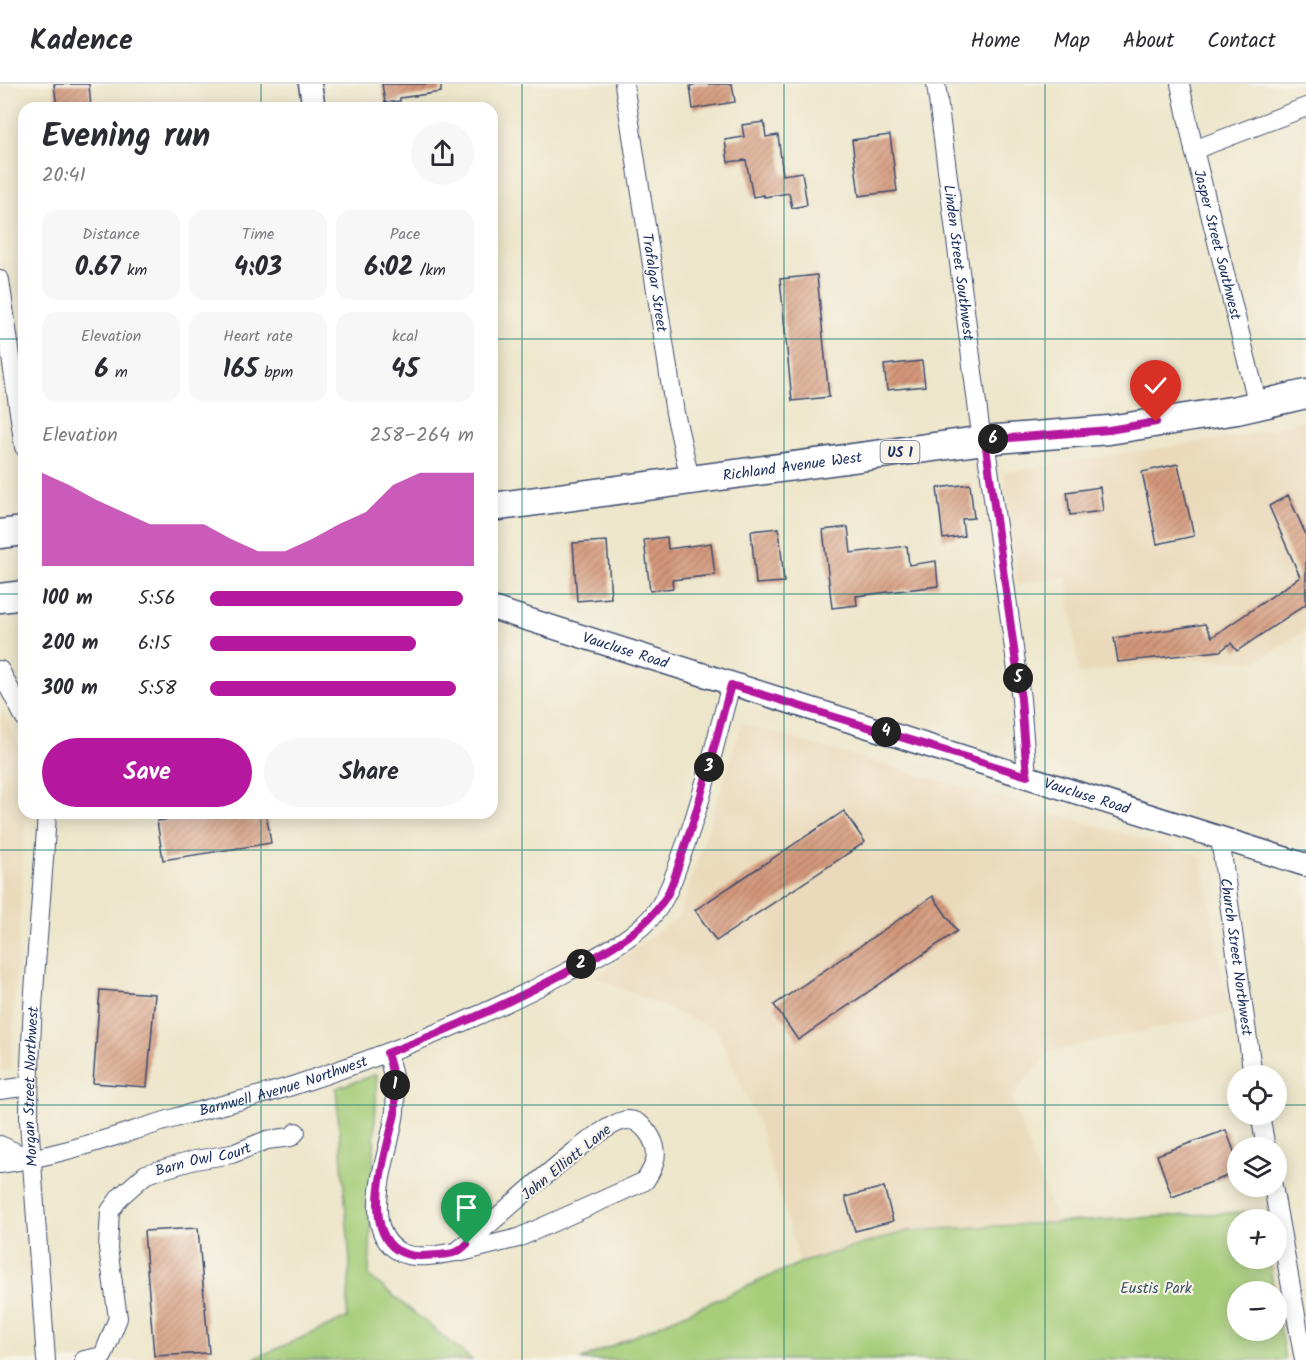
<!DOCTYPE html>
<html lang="en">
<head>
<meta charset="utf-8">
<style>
	:root { --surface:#fff; --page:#f7f7f7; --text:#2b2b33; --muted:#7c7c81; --line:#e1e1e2; --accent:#b5179e }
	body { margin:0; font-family:Kalam,sans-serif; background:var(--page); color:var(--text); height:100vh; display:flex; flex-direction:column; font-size:22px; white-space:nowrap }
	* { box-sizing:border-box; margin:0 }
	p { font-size:20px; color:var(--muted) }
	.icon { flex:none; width:33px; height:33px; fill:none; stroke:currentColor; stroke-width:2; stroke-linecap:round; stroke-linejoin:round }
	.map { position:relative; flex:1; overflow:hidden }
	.side { position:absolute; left:18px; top:18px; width:480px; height:717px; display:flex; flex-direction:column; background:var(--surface); border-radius:18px; box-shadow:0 3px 15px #0003 }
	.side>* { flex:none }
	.buttons { position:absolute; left:1227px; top:981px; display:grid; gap:12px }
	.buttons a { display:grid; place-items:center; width:60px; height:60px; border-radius:50%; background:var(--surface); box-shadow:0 3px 15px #0003; font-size:30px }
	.pin { position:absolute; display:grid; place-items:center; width:51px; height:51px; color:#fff; margin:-62px -26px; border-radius:50% 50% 50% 0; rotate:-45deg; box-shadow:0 0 6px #0007 }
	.pin .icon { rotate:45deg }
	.km { position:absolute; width:30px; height:30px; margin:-15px; border-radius:50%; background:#222; color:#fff; font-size:16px; line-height:30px; text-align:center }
	.round { display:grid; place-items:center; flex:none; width:63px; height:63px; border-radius:32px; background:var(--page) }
	.summary { display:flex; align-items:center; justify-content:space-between; height:102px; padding:0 24px }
	h1 { font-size:33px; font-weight:700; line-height:45px }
	.metrics { display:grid; grid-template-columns:repeat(3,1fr); gap:9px; height:102px; padding:6px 24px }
	.metrics div { display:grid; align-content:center; border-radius:15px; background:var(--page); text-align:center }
	.metrics b { font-size:26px; font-weight:700 }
	.metrics small { font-size:16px; font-weight:400 }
	.metrics p { font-size:16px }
	.chart { height:168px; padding:12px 24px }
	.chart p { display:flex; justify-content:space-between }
	.chart svg { width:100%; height:108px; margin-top:6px; fill:var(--accent); opacity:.7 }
	.primary-button { display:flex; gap:12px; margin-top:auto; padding:12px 24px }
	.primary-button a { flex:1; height:69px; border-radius:36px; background:var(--accent); color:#fff; font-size:24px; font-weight:700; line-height:69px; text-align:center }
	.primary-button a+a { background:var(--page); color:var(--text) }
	ul { padding:0 24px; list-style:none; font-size:20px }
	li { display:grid; grid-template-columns:96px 72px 1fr; align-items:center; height:45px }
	li i { height:15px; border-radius:8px; background:var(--accent) }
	header { display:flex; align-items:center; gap:36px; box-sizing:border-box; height:84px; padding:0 30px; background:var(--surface); border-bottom:2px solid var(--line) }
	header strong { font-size:28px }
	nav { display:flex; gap:33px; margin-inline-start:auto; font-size:21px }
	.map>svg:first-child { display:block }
	.built { fill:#ead9ba }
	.green { fill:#a6ce7a; stroke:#607e6c; stroke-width:1.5 }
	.building { fill:url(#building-hatch) }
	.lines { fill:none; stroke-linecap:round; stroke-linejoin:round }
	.minor-casing { stroke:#3a4a6e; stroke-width:20 }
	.tertiary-casing { stroke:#3a4a6e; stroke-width:25 }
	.primary-casing { stroke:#3a4a6e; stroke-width:31 }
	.minor { stroke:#fff; stroke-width:18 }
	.tertiary { stroke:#fff; stroke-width:22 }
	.primary { stroke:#fff; stroke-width:28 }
	.route-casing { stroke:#fff; stroke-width:12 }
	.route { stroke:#b5179e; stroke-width:8 }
	.grid { fill:none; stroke:#0f766e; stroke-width:1.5; stroke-opacity:0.55 }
	.labels { text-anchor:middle; stroke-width:4.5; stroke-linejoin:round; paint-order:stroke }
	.shield { fill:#f7f3e8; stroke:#5d6a87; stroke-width:1.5 }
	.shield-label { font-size:14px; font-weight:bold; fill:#1b2f5e }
	.street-label { font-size:15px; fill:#1b2f5e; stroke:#f7f3e8 }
	.park-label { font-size:15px; fill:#3e5765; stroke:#f7f3e8 }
</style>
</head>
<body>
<header>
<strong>Kadence</strong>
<nav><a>Home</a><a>Map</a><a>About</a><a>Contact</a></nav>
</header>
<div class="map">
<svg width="1306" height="1276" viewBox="0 0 1306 1276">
	<defs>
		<pattern id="building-hatch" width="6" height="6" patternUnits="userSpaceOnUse" patternTransform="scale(1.5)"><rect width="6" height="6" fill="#d4987a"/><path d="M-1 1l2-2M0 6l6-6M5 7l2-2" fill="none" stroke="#ab7c67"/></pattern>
	</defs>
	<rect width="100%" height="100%" fill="#f7f3e8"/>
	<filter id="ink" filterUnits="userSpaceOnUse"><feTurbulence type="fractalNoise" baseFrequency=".0167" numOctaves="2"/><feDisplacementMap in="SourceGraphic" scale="12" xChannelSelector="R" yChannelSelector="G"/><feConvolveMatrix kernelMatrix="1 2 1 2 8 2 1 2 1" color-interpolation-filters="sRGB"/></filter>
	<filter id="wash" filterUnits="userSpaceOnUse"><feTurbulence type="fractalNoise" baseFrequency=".008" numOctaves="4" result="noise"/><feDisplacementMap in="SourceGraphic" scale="24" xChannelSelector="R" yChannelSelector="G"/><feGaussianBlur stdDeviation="1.35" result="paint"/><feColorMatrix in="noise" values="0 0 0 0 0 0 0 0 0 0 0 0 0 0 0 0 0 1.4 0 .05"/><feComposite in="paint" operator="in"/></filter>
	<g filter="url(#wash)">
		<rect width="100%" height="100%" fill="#ede6ca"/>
		<!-- built -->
		<g class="built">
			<path d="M1306,336V546L1258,577L1171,575L1079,590L1067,492L1017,501L1004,388L1258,349Z"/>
			<path d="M0,622L24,672V729H26L11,986L0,987Z"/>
			<path d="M742,640L1201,772L1230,929L1051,967L1011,1013L1056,1137L908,1147L800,1179L758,1039L717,946L596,893L679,832Z"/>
		</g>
		<!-- green -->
		<g class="green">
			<path d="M377,990L369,1192L472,1276H251L347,1234L350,1178L336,1004Z"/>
			<path d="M1261,1127L1263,1135L1238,1136V1174L1269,1175L1274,1207L1238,1208V1246H1276L1277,1222L1285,1276H580L800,1179L908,1147Z"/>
		</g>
		<g id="blocks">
			<!-- building -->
			<g class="building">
				<path d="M54,0H89L91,24H57Z"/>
				<path d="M382,0H441V8L400,14V17L385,19Z"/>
				<path d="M696,0H732L735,18L693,25L690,2Z"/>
				<path d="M764,38L766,53L778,51L783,91L802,88L807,121L792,124L789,109L764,113V111L753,113L746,76L728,78L725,56L744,53L742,41Z"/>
				<path d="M890,51L897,107L859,112L852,56Z"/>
				<path d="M817,191L829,313L792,317L780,195Z"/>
				<path d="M922,277L925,302L887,306L884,281Z"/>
				<path d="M1178,380L1194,452L1157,460L1142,388Z"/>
				<path d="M970,400L974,434L962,435L964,452L943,455L937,404Z"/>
				<path d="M1100,403L1103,427L1070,431L1067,408Z"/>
				<path d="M1288,411L1306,451V520L1237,567L1231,559L1220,567L1118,578L1114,554L1205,540L1212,553L1300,493L1269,422Z"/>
				<path d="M848,443L851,469L907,462L909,481L936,477L938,502L856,512L857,521L832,524L823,446Z"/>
				<path d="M779,444L784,498L756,500L751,447Z"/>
				<path d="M667,453L668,465L711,459L715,491L672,496L673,504L650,507L644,456Z"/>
				<path d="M607,457L611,514L577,517L573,459Z"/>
				<path d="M844,727L865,758L716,857L695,826Z"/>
				<path d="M208,729H266L271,759L163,776L157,737Z"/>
				<path d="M933,812L957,847L798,956L774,921Z"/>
				<path d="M100,906L155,910L147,1003L93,999Z"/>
				<path d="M1226,1046L1238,1078V1088L1172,1113L1157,1071Z"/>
				<path d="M884,1103L893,1137L855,1147L845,1113Z"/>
				<path d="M198,1144L209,1269L154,1272L144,1147Z"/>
			</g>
		</g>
	</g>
	<g filter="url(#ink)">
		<use href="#blocks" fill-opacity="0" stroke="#3a4a6e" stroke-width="1.5"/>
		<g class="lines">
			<defs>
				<g id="minor">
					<path id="s1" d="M624,0L675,329L690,395"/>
					<path id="s2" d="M936,0L980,343L985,356L1021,615L1027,692"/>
					<path id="s3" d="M1180,0L1194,66L1258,321"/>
					<path d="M1194,66L1306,23"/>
					<path d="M0,196L24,363"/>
					<path d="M0,586L24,633"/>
					<path id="s4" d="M1220,754L1253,992"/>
					<path d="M387,969C393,988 397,1006 395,1027C392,1064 354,1147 402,1169C418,1176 440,1170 456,1168H462L518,1154L645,1097C652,1086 658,1076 655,1063C652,1052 641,1035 627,1036C599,1037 487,1145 456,1168"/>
					<path d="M0,1006L29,1002"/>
					<path d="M1260,1030L1266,1064"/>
					<path d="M0,1061L32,1076"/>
					<path id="s5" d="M0,1080C60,1072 117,1051 175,1034C214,1022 255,1014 295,1001C389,970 480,935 567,888C596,873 638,853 657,826C669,809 675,790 682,770C703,715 715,657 731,601"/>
					<path d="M1273,1102L1304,1276"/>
					<path id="s6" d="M46,1276L29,1037C29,934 41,832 47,729"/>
					<path id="s7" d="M84,1276L103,1272L118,1234L108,1164L110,1127L120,1113L146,1090L195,1076L232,1070L267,1056L291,1053L296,1048"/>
				</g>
				<g id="tertiary">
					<path d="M310,0L314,24"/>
					<path id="s8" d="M492,524L1306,781"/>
				</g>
				<g id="primary">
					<path id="s9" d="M492,423L985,356L1109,346L1237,326L1306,310"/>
					<path d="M0,450L24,447"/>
					<path d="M0,514L24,511"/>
				</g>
			</defs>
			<!-- minor casing -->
			<use href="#minor" class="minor-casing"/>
			<!-- tertiary casing -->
			<use href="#tertiary" class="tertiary-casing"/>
			<!-- primary casing -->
			<use href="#primary" class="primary-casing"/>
			<!-- minor -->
			<use href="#minor" class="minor"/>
			<!-- tertiary -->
			<use href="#tertiary" class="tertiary"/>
			<!-- primary -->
			<use href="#primary" class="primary"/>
		</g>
	</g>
	<g class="lines" filter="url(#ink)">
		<defs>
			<path id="route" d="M467,1160C464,1163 460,1167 456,1168C446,1172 430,1171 419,1172C411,1172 404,1170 397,1166C360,1142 387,1065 395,1030C396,1008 394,990 387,969C449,946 507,920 565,889C602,869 643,850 666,813C673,801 677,785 682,771C702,715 715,658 731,601L1027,692L1021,615L985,356L1109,346L1156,338"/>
		</defs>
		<!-- route casing -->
		<use href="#route" class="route-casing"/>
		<!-- route -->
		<use href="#route" class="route"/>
	</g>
	<!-- grid -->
	<path class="grid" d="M261,0V24M522,0V1276M784,0V1276M1045,0V1276M0,255H24M492,255H1306M0,510H24M492,510H1306M261,729V1276M0,766H1306M0,1021H1238M1276,1021H1306"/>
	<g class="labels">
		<!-- shield labels -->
		<rect class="shield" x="880.5" y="357" width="39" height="22" rx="4.5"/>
		<g class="shield-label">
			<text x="900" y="373">US 1</text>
		</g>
		<!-- street labels -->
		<g class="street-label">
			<text dy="5" stroke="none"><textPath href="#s3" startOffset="165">Jasper Street Southwest</textPath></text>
			<text dy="5" stroke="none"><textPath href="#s2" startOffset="180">Linden Street Southwest</textPath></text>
			<text dy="5" stroke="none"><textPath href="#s1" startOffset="201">Trafalgar Street</textPath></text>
			<text dy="5" stroke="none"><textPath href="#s9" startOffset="303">Richland Avenue West</textPath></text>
			<text dy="5" stroke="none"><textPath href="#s8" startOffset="140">Vaucluse Road</textPath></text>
			<text dy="5" stroke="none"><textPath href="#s8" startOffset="624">Vaucluse Road</textPath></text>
			<text dy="5" stroke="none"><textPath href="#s4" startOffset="120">Church Street Northwest</textPath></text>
			<text dy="5" stroke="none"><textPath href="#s5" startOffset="294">Barnwell Avenue Northwest</textPath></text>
			<text dy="5" stroke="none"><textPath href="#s6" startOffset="274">Morgan Street Northwest</textPath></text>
			<text dy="5" stroke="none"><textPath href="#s7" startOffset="279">Barn Owl Court</textPath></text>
			<text transform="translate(566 1078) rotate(-39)" y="5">John Elliott Lane</text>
		</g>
		<!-- park labels -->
		<g class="park-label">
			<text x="1156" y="1209">Eustis Park</text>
		</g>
	</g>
</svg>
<div class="buttons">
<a><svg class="icon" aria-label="locate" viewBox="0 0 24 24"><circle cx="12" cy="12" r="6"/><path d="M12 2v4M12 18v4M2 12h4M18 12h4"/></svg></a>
<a><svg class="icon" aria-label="layers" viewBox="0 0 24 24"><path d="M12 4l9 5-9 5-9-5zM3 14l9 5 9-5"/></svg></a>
<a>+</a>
<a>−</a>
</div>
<div class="pin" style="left:467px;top:1160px;background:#1e9e55"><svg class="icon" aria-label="arrive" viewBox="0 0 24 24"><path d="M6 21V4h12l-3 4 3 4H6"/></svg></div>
<div class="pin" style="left:1156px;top:338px;background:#d93025"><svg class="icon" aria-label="check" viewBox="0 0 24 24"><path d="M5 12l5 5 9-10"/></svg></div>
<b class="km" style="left:395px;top:1001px">1</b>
<b class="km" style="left:581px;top:880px">2</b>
<b class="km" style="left:709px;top:683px">3</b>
<b class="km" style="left:886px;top:648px">4</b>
<b class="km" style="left:1018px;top:594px">5</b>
<b class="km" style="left:993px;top:355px">6</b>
<section class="side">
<div class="summary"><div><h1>Evening run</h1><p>20:41</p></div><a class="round"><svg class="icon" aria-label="share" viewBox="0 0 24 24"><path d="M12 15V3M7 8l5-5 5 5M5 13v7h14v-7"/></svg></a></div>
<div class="metrics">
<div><p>Distance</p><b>0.67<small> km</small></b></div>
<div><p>Time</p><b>4:03</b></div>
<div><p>Pace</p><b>6:02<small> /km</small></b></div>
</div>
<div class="metrics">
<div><p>Elevation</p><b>6<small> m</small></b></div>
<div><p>Heart rate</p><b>165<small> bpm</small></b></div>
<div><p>kcal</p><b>45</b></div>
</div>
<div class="chart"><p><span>Elevation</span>258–264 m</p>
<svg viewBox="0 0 160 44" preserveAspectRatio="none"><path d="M0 44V6L10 11L20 17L30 22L40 27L50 27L60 27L70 33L80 38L90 38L100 33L110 27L120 22L130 11L140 6L150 6L160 6V44z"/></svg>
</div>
<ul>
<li><b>100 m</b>5:56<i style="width:96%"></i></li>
<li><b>200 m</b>6:15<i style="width:78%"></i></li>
<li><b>300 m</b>5:58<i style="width:93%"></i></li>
</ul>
<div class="primary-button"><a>Save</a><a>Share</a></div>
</section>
</div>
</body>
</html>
